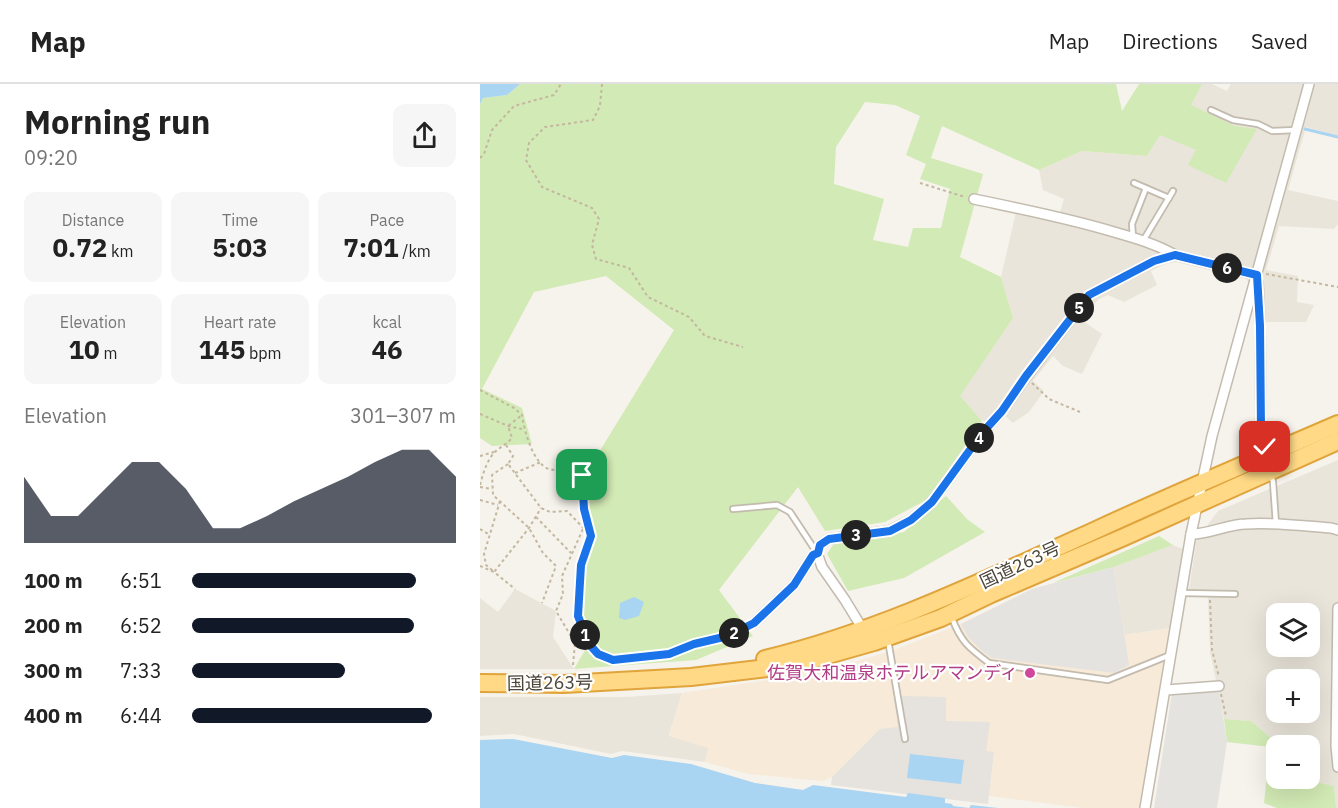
<!DOCTYPE html>
<html lang="en">
<head>
<meta charset="utf-8">
<style>
	:root { --surface:#fff; --page:#f6f6f6; --text:#222; --muted:#767676; --line:#e0e0e0; --accent:#111827 }
	body { margin:0; font-family:"IBM Plex Sans","Noto Sans JP",sans-serif; background:var(--page); color:var(--text); height:100vh; display:flex; flex-direction:column; font-size:22px; white-space:nowrap }
	* { box-sizing:border-box; margin:0 }
	p { font-size:20px; color:var(--muted) }
	.icon { flex:none; width:33px; height:33px; fill:none; stroke:currentColor; stroke-width:2; stroke-linecap:round; stroke-linejoin:round }
	.map { position:relative; flex:1; overflow:hidden }
	.details { display:flex; flex-direction:column; background:var(--surface); width:480px }
	.details>* { flex:none }
	.buttons { position:absolute; left:786px; top:519px; display:grid; gap:12px }
	.buttons a { display:grid; place-items:center; width:54px; height:54px; border-radius:12px; background:var(--surface); box-shadow:0 6px 24px #0002; font-size:30px }
	.pin { position:absolute; display:grid; place-items:center; width:51px; height:51px; color:#fff; margin:-26px; border-radius:12px; box-shadow:0 3px 9px #0006 }
	.km { position:absolute; width:30px; height:30px; margin:-15px; border-radius:50%; background:#222; color:#fff; font-size:16px; line-height:30px; text-align:center }
	.round { display:grid; place-items:center; flex:none; width:63px; height:63px; border-radius:12px; background:var(--page) }
	.headline { display:flex; align-items:center; justify-content:space-between; height:102px; padding:0 24px }
	h1 { font-size:33px; font-weight:700; line-height:45px }
	.metrics { display:grid; grid-template-columns:repeat(3,1fr); gap:9px; height:102px; padding:6px 24px }
	.metrics div { display:grid; align-content:center; border-radius:12px; background:var(--page); text-align:center }
	.metrics b { font-size:26px; font-weight:700 }
	.metrics small { font-size:16px; font-weight:400 }
	.metrics p { font-size:16px }
	.chart { height:168px; padding:12px 24px }
	.chart p { display:flex; justify-content:space-between }
	.chart svg { width:100%; height:108px; margin-top:6px; fill:var(--accent); opacity:.7 }
	ul { padding:0 24px; list-style:none; font-size:20px }
	li { display:grid; grid-template-columns:96px 72px 1fr; align-items:center; height:45px }
	li i { height:15px; border-radius:8px; background:var(--accent) }
	header { display:flex; align-items:center; gap:36px; box-sizing:border-box; height:84px; padding:0 30px; background:var(--surface); border-bottom:2px solid var(--line) }
	header strong { font-size:28px }
	nav { display:flex; gap:33px; margin-inline-start:auto; font-size:21px }
	main { display:flex; flex:1; min-height:0 }
	.map>svg:first-child { display:block }
	.residential { fill:#eae5da; fill-rule:evenodd }
	.commercial { fill:#f7ead8 }
	.industrial { fill:#e6e2dd }
	.green { fill:#d2eab5; fill-rule:evenodd }
	.parking { fill:#e5e3e0 }
	.water { fill:#a9d4f2 }
	.lines { fill:none; stroke-linecap:round; stroke-linejoin:round }
	.stream { stroke:#a9d4f2; stroke-width:3 }
	.service-casing { stroke:#c2bbae; stroke-width:8 }
	.minor-casing { stroke:#c2bbae; stroke-width:12 }
	.trunk-casing { stroke:#e0a43c; stroke-width:20 }
	.path { stroke:#c4b79f; stroke-width:2; stroke-dasharray:3 3; stroke-linecap:butt }
	.service { stroke:#fff; stroke-width:4.5 }
	.minor { stroke:#fff; stroke-width:9 }
	.trunk { stroke:#ffd985; stroke-width:16 }
	.route-casing { stroke:#fff; stroke-width:12 }
	.route { stroke:#1a73e8; stroke-width:8 }
	.hotel-dot { fill:#d1479c; stroke:#fff; stroke-width:2 }
	.labels { text-anchor:middle; stroke-width:4.5; stroke-linejoin:round; paint-order:stroke }
	.street-label { font-size:18px; fill:#4b4439; stroke:#fff }
	.hotel-label { font-size:18px; fill:#b23c85; stroke:#fff; text-anchor:end }
</style>
</head>
<body>
<header>
<strong>Map</strong>
<nav><a>Map</a><a>Directions</a><a>Saved</a></nav>
</header>
<main>
<section class="details">
<div class="headline"><div><h1>Morning run</h1><p>09:20</p></div><a class="round"><svg class="icon" aria-label="share" viewBox="0 0 24 24"><path d="M12 15V3M7 8l5-5 5 5M5 13v7h14v-7"/></svg></a></div>
<div class="metrics">
<div><p>Distance</p><b>0.72<small> km</small></b></div>
<div><p>Time</p><b>5:03</b></div>
<div><p>Pace</p><b>7:01<small> /km</small></b></div>
</div>
<div class="metrics">
<div><p>Elevation</p><b>10<small> m</small></b></div>
<div><p>Heart rate</p><b>145<small> bpm</small></b></div>
<div><p>kcal</p><b>46</b></div>
</div>
<div class="chart"><p><span>Elevation</span>301–307 m</p>
<svg viewBox="0 0 160 44" preserveAspectRatio="none"><path d="M0 44V17L10 33L20 33L30 22L40 11L50 11L60 22L70 38L80 38L90 33L100 27L110 22L120 17L130 11L140 6L150 6L160 17V44z"/></svg>
</div>
<ul>
<li><b>100 m</b>6:51<i style="width:85%"></i></li>
<li><b>200 m</b>6:52<i style="width:84%"></i></li>
<li><b>300 m</b>7:33<i style="width:58%"></i></li>
<li><b>400 m</b>6:44<i style="width:91%"></i></li>
</ul>
</section>
<div class="map">
<svg width="858" height="724" viewBox="0 0 858 724">
	<rect width="100%" height="100%" fill="#f6f3ec"/>
	<!-- residential -->
	<g class="residential">
		<path d="M722,0H732L747,7L751,0H858V52L826,43L808,106L858,117V140L854,145L799,142L786,186L818,192L817,218L834,221L826,238H786L777,235L770,200L766,195L696,178L685,180L671,187L677,201L644,218L628,211L619,215L600,235L622,250L602,290L583,282L573,272L553,297L564,307L549,328L533,339L525,332L502,337L479,312L533,234L521,193L536,128L577,138L584,115L563,106L559,86L602,67L667,72L680,50L716,66L755,42L710,21Z"/>
		<path d="M858,376V724H856L854,702L823,695L830,694V662L813,661L791,654L771,637L744,635L730,568L728,513L708,512L718,447L727,442L738,427ZM796,530H830V562H796ZM796,596H830V628H796Z"/>
		<path d="M693,461L703,465L691,544L644,551L634,483Z"/>
		<path d="M35,505L76,527L73,553L94,585H0V514L18,528Z"/>
		<path d="M202,609L189,651L229,664L225,678L142,667L131,670L34,650L0,652V613H147Z"/>
	</g>
	<!-- commercial -->
	<path class="commercial" d="M634,483L645,551L691,544L659,724H603L509,712L514,669L506,668L466,637L465,613L418,644L399,646L352,693L343,697L268,690L225,678L228,664L189,652L202,609L341,588L414,566L481,540L552,505Z"/>
	<!-- industrial -->
	<path class="industrial" d="M421,612L466,613V637L510,638L506,667L514,668L508,720L351,701L352,693L400,645L418,643L414,615Z"/>
	<!-- green -->
	<g class="green">
		<path d="M40,0H636L642,27L659,0H722L711,21L755,42L777,45L746,99L708,81L716,66L680,51L667,72L602,67L559,86L462,42L451,74L503,90L480,173L521,193L533,234L480,312L502,337L448,415L405,438L345,447L318,403L239,506L273,552L216,576L94,585L107,563L102,533L105,476L113,451L105,391L194,246L126,192L54,208L2,305L42,324L52,360L12,362L0,354V20L3,14L27,11ZM385,18L415,21L440,32L426,71L446,80L440,95L470,105L461,144H433L428,163L393,156L404,115L354,100L356,63Z"/>
		<path d="M466,412L488,436L505,448L424,494L368,507L347,470L355,458L424,448Z"/>
		<path d="M679,452L693,461L634,483L573,499Z"/>
		<path d="M744,635L771,637L791,654L813,661L796,662V694L823,695L854,702L856,724H797L784,719L790,663L747,658Z"/>
	</g>
	<!-- parking -->
	<g class="parking">
		<path d="M634,483L649,581L634,589L512,574L501,566L488,553L481,540L552,505Z"/>
		<path d="M739,607L747,658L737,724H674L692,609Z"/>
	</g>
	<!-- water -->
	<g class="water">
		<path d="M0,0H40L27,11L3,14L0,20Z"/>
		<path d="M154,513L164,518L159,532L145,536L139,534L140,519Z"/>
		<path d="M33,655L132,674L144,671L211,680L275,699L323,706L333,701L426,713L428,709L465,714V719L472,720L473,722L489,724L491,721L518,724H0V656Z"/>
		<path d="M430,670L484,676L481,700L427,694Z"/>
	</g>
	<g class="lines">
		<!-- stream -->
		<path class="stream" d="M825,45L858,53"/>
		<defs>
			<g id="service">
				<path d="M731,26L753,36L778,40L792,47L816,46"/>
				<path d="M654,99L689,114"/>
				<path d="M653,154L652,140L666,104"/>
				<path d="M663,157L693,107"/>
				<path d="M791,390L793,398L796,440"/>
				<path d="M253,425L297,421L310,428L337,469"/>
				<path d="M702,509L755,510"/>
				<path d="M472,534C481,558 489,564 509,579L628,596L690,571"/>
				<path d="M408,556L425,655"/>
			</g>
			<g id="minor">
				<path d="M494,115C541,125 588,134 634,148C655,154 676,160 695,171"/>
				<path d="M778,199L780,242L781,346L787,371"/>
				<path d="M711,450C726,451 749,440 766,440C794,438 823,442 851,444L858,446"/>
				<path d="M858,524L856,662L858,683"/>
				<path d="M274,539L314,501L333,471L337,469"/>
				<path d="M380,548L379,539L365,516L342,483L337,469L340,461L349,455L409,447L431,436L452,418L503,348L522,327L546,293L609,211L674,177L695,171L777,191"/>
				<path d="M686,606L739,602"/>
				<path d="M665,724L711,450L732,352L829,0"/>
			</g>
			<g id="trunk">
				<path d="M285,575C401,547 507,495 616,446C696,409 777,375 858,340"/>
				<path d="M0,599L84,600L211,593L313,581L394,558L461,534L511,510L644,453L858,357"/>
			</g>
		</defs>
		<!-- service casing -->
		<use href="#service" class="service-casing"/>
		<!-- minor casing -->
		<use href="#minor" class="minor-casing"/>
		<!-- trunk casing -->
		<use href="#trunk" class="trunk-casing"/>
		<!-- path -->
		<g class="path">
			<path d="M122,0L120,22L113,36L65,43L49,59L46,76L62,103L112,124L119,135L112,161L116,175L149,184L168,213L209,233L225,252L263,263"/>
			<path d="M0,74L4,70L12,46L34,22L74,11L81,0"/>
			<path d="M440,99L485,113"/>
			<path d="M786,190L858,203"/>
			<path d="M552,299L569,315L600,328"/>
			<path d="M0,306L34,324L42,331C44,346 53,380 69,385C83,389 89,381 102,391L104,425L111,452L101,481L98,533L109,560L118,570L133,576L189,570L214,560L248,552L266,543"/>
			<path d="M0,330L28,342L42,345"/>
			<path d="M26,361L33,372L28,380L61,424L70,428L87,427L111,452"/>
			<path d="M0,372L14,368"/>
			<path d="M28,380L12,391L13,411L49,444L63,469L76,482L62,519"/>
			<path d="M35,389L61,378"/>
			<path d="M0,401C3,390 6,379 13,370C18,364 26,361 32,354L28,342L42,331"/>
			<path d="M0,403L12,405"/>
			<path d="M0,416L18,421"/>
			<path d="M20,417L4,470L6,481L14,488L49,444L61,424"/>
			<path d="M56,433L91,469"/>
			<path d="M0,445L10,451"/>
			<path d="M0,482L14,488L35,505"/>
			<path d="M730,516L732,566L739,593"/>
			<path d="M93,581L95,559L76,527L83,510L82,492L103,445"/>
			<path d="M741,610L746,632"/>
		</g>
		<!-- service -->
		<use href="#service" class="service"/>
		<!-- minor -->
		<use href="#minor" class="minor"/>
		<!-- trunk -->
		<use href="#trunk" class="trunk"/>
	</g>
	<g class="lines">
		<defs>
			<path id="route" d="M102,391L104,425L111,452L101,481L98,532L109,560L118,570L133,576L189,570L214,560L248,552L274,539L314,501L333,471L338,469L340,461L349,455L410,447L431,436L452,418L503,348L522,327L546,292L609,211L674,177L695,171L777,191L780,242L781,346L785,363"/>
		</defs>
		<!-- route casing -->
		<use href="#route" class="route-casing"/>
		<!-- route -->
		<use href="#route" class="route"/>
	</g>
	<!-- markers -->
	<circle class="hotel-dot" cx="550" cy="589" r="6"/>
	<g class="labels">
		<!-- street labels -->
		<g class="street-label">
			<text transform="translate(540 481) rotate(-25)" y="6">国道263号</text>
			<text transform="translate(70 599) rotate(-1)" y="6">国道263号</text>
		</g>
		<!-- hotel labels -->
		<g class="hotel-label">
			<text x="538" y="595">佐賀大和温泉ホテルアマンディ</text>
		</g>
	</g>
</svg>
<div class="buttons">
<a><svg class="icon" aria-label="layers" viewBox="0 0 24 24"><path d="M12 4l9 5-9 5-9-5zM3 14l9 5 9-5"/></svg></a>
<a>+</a>
<a>−</a>
</div>
<div class="pin" style="left:102px;top:391px;background:#1e9e55"><svg class="icon" aria-label="arrive" viewBox="0 0 24 24"><path d="M6 21V4h12l-3 4 3 4H6"/></svg></div>
<div class="pin" style="left:785px;top:363px;background:#d93025"><svg class="icon" aria-label="check" viewBox="0 0 24 24"><path d="M5 12l5 5 9-10"/></svg></div>
<b class="km" style="left:105px;top:551px">1</b>
<b class="km" style="left:254px;top:549px">2</b>
<b class="km" style="left:376px;top:451px">3</b>
<b class="km" style="left:499px;top:354px">4</b>
<b class="km" style="left:599px;top:224px">5</b>
<b class="km" style="left:747px;top:184px">6</b>
</div>
</main>
</body>
</html>
